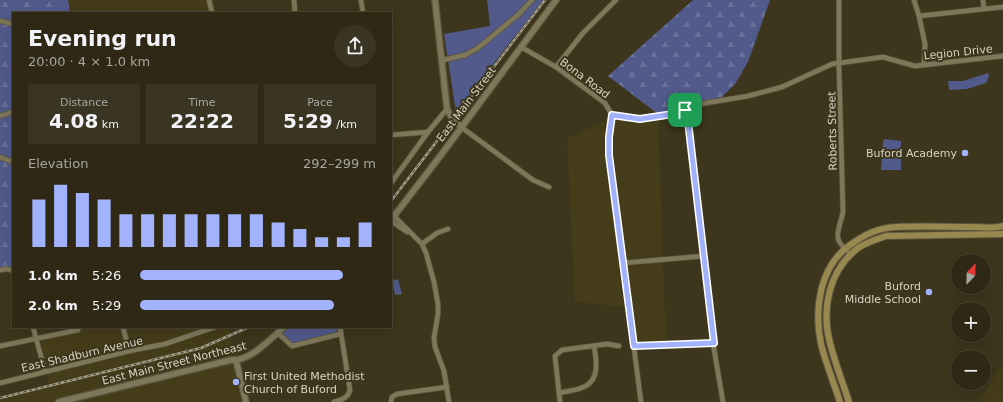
<!DOCTYPE html>
<html lang="en">
<head>
<meta charset="utf-8">
<style>
	:root { --surface:#2e2815; --page:#3a3422; --text:#f1f3f6; --muted:#a7a6a0; --line:#494434; --accent:#a3b2fd }
	body { margin:0; font-family:"DejaVu Sans",sans-serif; background:var(--page); color:var(--text); height:100vh; display:flex; flex-direction:column; font-size:15px; white-space:nowrap }
	* { box-sizing:border-box; margin:0 }
	p { font-size:13px; color:var(--muted) }
	.icon { flex:none; width:22px; height:22px; fill:none; stroke:currentColor; stroke-width:2; stroke-linecap:round; stroke-linejoin:round }
	.map { position:relative; flex:1; overflow:hidden }
	.details { position:absolute; left:12px; top:12px; width:380px; height:316px; display:flex; flex-direction:column; background:var(--surface); border-radius:0px; box-shadow:0 4px 16px #0002,0 0 0 1px var(--line) }
	.details>* { flex:none }
	.needle { width:26px; rotate:23deg }
	.controls { position:absolute; left:951px; top:254px; display:grid; gap:8px }
	.controls a { display:grid; place-items:center; width:40px; height:40px; border-radius:50%; background:var(--surface); box-shadow:0 4px 16px #0002,0 0 0 1px var(--line); font-size:20px }
	.pin { position:absolute; display:grid; place-items:center; width:34px; height:34px; color:#fff; margin:-17px; border-radius:8px; box-shadow:0 2px 6px #0006 }
	.round { display:grid; place-items:center; flex:none; width:42px; height:42px; border-radius:21px; background:var(--page) }
	.summary { display:flex; align-items:center; justify-content:space-between; height:68px; padding:0 16px }
	h1 { font-size:22px; font-weight:800; line-height:30px }
	.metrics { display:grid; grid-template-columns:repeat(3,1fr); gap:6px; height:68px; padding:4px 16px }
	.metrics div { display:grid; align-content:center; border-radius:0px; background:var(--page); text-align:center }
	.metrics b { font-size:20px; font-weight:800 }
	.metrics small { font-size:11px; font-weight:400 }
	.metrics p { font-size:11px }
	.chart { height:112px; padding:8px 16px }
	.chart p { display:flex; justify-content:space-between }
	.chart svg { width:100%; height:72px; margin-top:4px; stroke:var(--accent); stroke-width:6 }
	ul { padding:0 16px; list-style:none; font-size:13px }
	li { display:grid; grid-template-columns:64px 48px 1fr; align-items:center; height:30px }
	li i { height:10px; border-radius:5px; background:var(--accent) }
	.map>svg:first-child { display:block }
	.built { fill:#453c19 }
	.forest { fill:url(#forest-firs) }
	.park { fill:#515a8a }
	.lines { fill:none; stroke-linecap:round; stroke-linejoin:round }
	.minor-casing { stroke:#5a543d; stroke-width:6 }
	.tertiary-casing { stroke:#5a543d; stroke-width:8 }
	.secondary-casing { stroke:#5a543d; stroke-width:8 }
	.minor { stroke:#7e775a; stroke-width:4.5 }
	.tertiary { stroke:#7e775a; stroke-width:5.5 }
	.secondary { stroke:#96884e; stroke-width:6 }
	.rail-casing { stroke:#a6a18e; stroke-width:2.5 }
	.rail { stroke:#3d361c; stroke-width:1; stroke-dasharray:3; stroke-linecap:butt }
	.route-casing { stroke:#fff; stroke-width:8 }
	.route { stroke:#a3b2fd; stroke-width:5 }
	.poi-dot { fill:#a3b2fd; stroke:#3d361c; stroke-width:1.5 }
	.labels { text-anchor:middle; stroke-width:4; stroke-linejoin:round; paint-order:stroke }
	.street-label { font-size:11px; fill:#d7d3c3; stroke:#3d361c }
	.poi-label { font-size:11px; fill:#d7d3c3; stroke:#3d361c; text-anchor:end }
</style>
</head>
<body>
<div class="map">
<svg width="1003" height="402" viewBox="0 0 1003 402">
	<defs>
		<pattern id="forest-firs" width="22" height="20" patternUnits="userSpaceOnUse"><rect width="22" height="20" fill="#515a8a"/><path d="M5 1l3.5 6h-7zM16 11l3.5 6h-7z" fill="#697199"/></pattern>
	</defs>
	<rect width="100%" height="100%" fill="#3d361c"/>
	<!-- built -->
	<g class="built">
		<path d="M68,0H214L215,1L214,13H70Z"/>
		<path d="M618,114H658L666,347L639,350L628,307L575,302L567,139Z"/>
		<path d="M66,327H229L247,402H0V398L49,386L41,340L67,335Z"/>
		<path d="M1003,365V402H980L995,374Z"/>
	</g>
	<!-- forest -->
	<g class="forest">
		<path d="M0,0H68L70,13H13V268L0,271Z"/>
		<path d="M693,0H770L748,62L735,84L719,100L658,114L608,76Z"/>
	</g>
	<!-- park -->
	<g class="park">
		<path d="M487,0H543L456,112L444,34L490,26Z"/>
		<path d="M988,73L989,76L986,83L967,89L949,90L948,81H963Z"/>
		<path d="M885,139L901,141V170H881L883,141Z"/>
		<path d="M398,279L402,294L395,295L392,281Z"/>
		<path d="M288,327H338V329L335,334L292,344L283,336L282,333Z"/>
	</g>
	<g class="lines">
		<defs>
			<g id="minor">
				<path d="M209,0L212,13"/>
				<path d="M294,0L295,13"/>
				<path d="M361,0L363,13"/>
				<path d="M839,0V68L843,211C842,221 834,235 840,243C843,247 848,251 851,255"/>
				<path d="M914,0L919,16L925,44L924,65"/>
				<path d="M983,0L984,9"/>
				<path d="M919,16L1003,7"/>
				<path d="M0,21L13,24"/>
				<path d="M521,47L556,67L605,103L612,115L609,137V155L641,402"/>
				<path d="M443,60L465,55L478,48L519,14L532,0"/>
				<path d="M556,67L583,33L616,0"/>
				<path d="M685,110L694,105L748,96L782,87L832,64L883,57L915,66L1003,56"/>
				<path d="M612,115L640,119L673,114L685,110L688,121L713,343L723,402"/>
				<path d="M0,116L13,112"/>
				<path d="M461,127L533,180L549,187"/>
				<path d="M391,135L428,132"/>
				<path d="M0,157L13,162"/>
				<path d="M391,183L428,132L447,109"/>
				<path d="M394,216L422,244L426,253L434,282L438,304V314L434,338L435,347L444,371L449,402"/>
				<path d="M391,221L407,232"/>
				<path d="M422,244L437,233L448,229"/>
				<path d="M623,263L704,256"/>
				<path d="M0,270L8,269L13,271"/>
				<path d="M33,327L45,371"/>
				<path d="M123,327L129,351"/>
				<path d="M278,333L292,346L340,334"/>
				<path d="M0,346L78,330"/>
				<path d="M634,346L713,343"/>
				<path d="M0,383L129,351L165,344L215,327"/>
				<path d="M559,393C566,391 574,391 581,388C600,382 597,362 594,346"/>
				<path d="M334,402C341,400 348,398 350,390L340,327"/>
				<path d="M391,402L392,397L397,394L447,387"/>
				<path d="M560,402L555,356L562,350L607,344L619,346"/>
			</g>
			<g id="tertiary">
				<path d="M435,0L447,109L452,118L461,127"/>
				<path d="M391,220L441,155L556,0"/>
				<path d="M236,360L246,402"/>
				<path d="M59,402L231,360C251,361 270,339 284,327"/>
			</g>
			<g id="secondary">
				<path d="M840,402C834,383 826,364 821,344C814,310 819,267 850,245C866,234 877,228 897,227C922,226 948,227 973,227C983,227 993,229 1003,226"/>
				<path d="M849,402C843,383 835,363 830,343C821,309 829,270 858,248C867,242 877,239 886,236L1003,234"/>
			</g>
		</defs>
		<!-- minor casing -->
		<use href="#minor" class="minor-casing"/>
		<!-- tertiary casing -->
		<use href="#tertiary" class="tertiary-casing"/>
		<!-- secondary casing -->
		<use href="#secondary" class="secondary-casing"/>
		<!-- minor -->
		<use href="#minor" class="minor"/>
		<!-- tertiary -->
		<use href="#tertiary" class="tertiary"/>
		<!-- secondary -->
		<use href="#secondary" class="secondary"/>
		<defs>
			<g id="rail">
				<path d="M391,201L545,0"/>
				<path d="M0,398L201,348L249,327"/>
			</g>
		</defs>
		<!-- rail casing -->
		<use href="#rail" class="rail-casing"/>
		<!-- rail -->
		<use href="#rail" class="rail"/>
	</g>
	<g class="lines">
		<defs>
			<path id="route" d="M685,110L688,121L714,343L634,346L609,155V137L612,115L640,119L673,114Z"/>
		</defs>
		<!-- route casing -->
		<use href="#route" class="route-casing"/>
		<!-- route -->
		<use href="#route" class="route"/>
	</g>
	<!-- markers -->
	<g class="poi-dot">
		<circle cx="965" cy="153" r="4"/>
		<circle cx="929" cy="292" r="4"/>
		<circle cx="236" cy="382" r="4"/>
	</g>
	<g class="labels">
		<!-- street labels -->
		<g class="street-label">
			<text transform="translate(958 52) rotate(-6)" y="4">Legion Drive</text>
			<text transform="translate(585 78) rotate(37)" y="4">Bona Road</text>
			<text transform="translate(466 104) rotate(-53)" y="4">East Main Street</text>
			<text transform="translate(832 131) rotate(-91)" y="4">Roberts Street</text>
			<text transform="translate(82 354) rotate(-13)" y="4">East Shadburn Avenue</text>
			<text transform="translate(174 363) rotate(-14)" y="4">East Main Street Northeast</text>
		</g>
		<!-- poi labels -->
		<g class="poi-label">
			<text x="957" y="157">Buford Academy</text>
			<text x="921" y="290">Buford<tspan x="921" dy="13">Middle School</tspan></text>
			<text x="244" y="380" text-anchor="start">First United Methodist<tspan x="244" dy="13">Church of Buford</tspan></text>
		</g>
	</g>
</svg>
<div class="controls">
<a><svg class="needle" viewBox="-14 -14 28 28"><path d="M0-13l5 13h-10z" fill="#e53935"/><path d="M0 13l5-13h-10z" fill="#a7a6a0"/></svg></a>
<a>+</a>
<a>−</a>
</div>
<div class="pin" style="left:685px;top:110px;background:#1e9e55"><svg class="icon" aria-label="arrive" viewBox="0 0 24 24"><path d="M6 21V4h12l-3 4 3 4H6"/></svg></div>
<section class="details">
<div class="summary"><div><h1>Evening run</h1><p>20:00 · 4 × 1.0 km</p></div><a class="round"><svg class="icon" aria-label="share" viewBox="0 0 24 24"><path d="M12 15V3M7 8l5-5 5 5M5 13v7h14v-7"/></svg></a></div>
<div class="metrics">
<div><p>Distance</p><b>4.08<small> km</small></b></div>
<div><p>Time</p><b>22:22</b></div>
<div><p>Pace</p><b>5:29<small> /km</small></b></div>
</div>
<div class="chart"><p><span>Elevation</span>292–299 m</p>
<svg viewBox="0 0 160 44" preserveAspectRatio="none"><path d="M5 44V15M15 44V6M25 44V11M35 44V15M45 44V24M55 44V24M65 44V24M75 44V24M85 44V24M95 44V24M105 44V24M115 44V29M125 44V33M135 44V38M145 44V38M155 44V29"/></svg>
</div>
<ul>
<li><b>1.0 km</b>5:26<i style="width:86%"></i></li>
<li><b>2.0 km</b>5:29<i style="width:82%"></i></li>
</ul>
</section>
</div>
</body>
</html>
